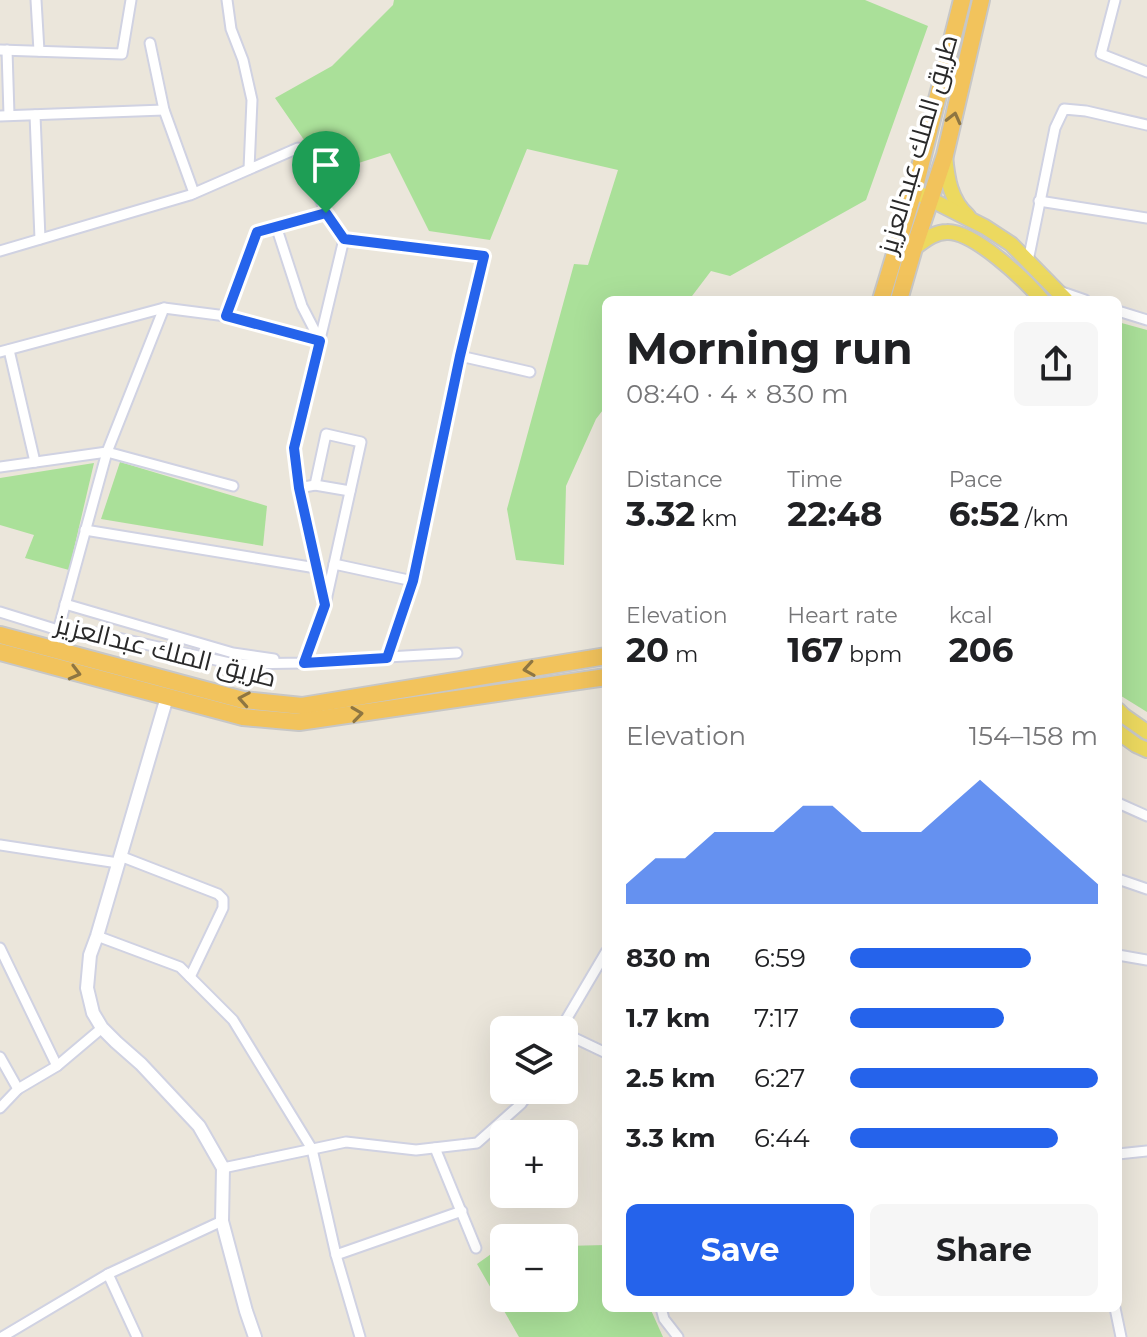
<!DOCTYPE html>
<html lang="en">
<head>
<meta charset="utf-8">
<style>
	:root { --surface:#fff; --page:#f6f6f6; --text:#202124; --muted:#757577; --accent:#2563eb }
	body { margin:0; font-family:Montserrat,Cairo,sans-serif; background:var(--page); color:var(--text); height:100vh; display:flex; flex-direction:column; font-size:30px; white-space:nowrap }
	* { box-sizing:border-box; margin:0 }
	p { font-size:26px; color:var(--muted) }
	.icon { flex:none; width:44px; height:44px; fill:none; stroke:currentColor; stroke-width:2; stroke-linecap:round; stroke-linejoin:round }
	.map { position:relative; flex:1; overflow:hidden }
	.panel { position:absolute; left:602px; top:296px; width:520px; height:1016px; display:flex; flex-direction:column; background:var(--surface); border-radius:12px; box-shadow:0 8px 32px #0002 }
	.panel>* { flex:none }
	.buttons { position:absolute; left:490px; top:1016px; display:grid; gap:16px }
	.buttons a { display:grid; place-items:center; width:88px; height:88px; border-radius:12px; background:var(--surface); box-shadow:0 8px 32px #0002; font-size:40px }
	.pin { position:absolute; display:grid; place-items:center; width:68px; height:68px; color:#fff; margin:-82px -34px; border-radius:50% 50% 50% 0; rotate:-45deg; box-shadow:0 0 8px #0007 }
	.pin .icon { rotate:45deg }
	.round { display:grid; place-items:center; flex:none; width:84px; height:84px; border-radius:12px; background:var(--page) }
	.summary { display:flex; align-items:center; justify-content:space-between; height:136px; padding:0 24px }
	h1 { font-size:44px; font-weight:700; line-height:60px }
	.metrics { display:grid; grid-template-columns:repeat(3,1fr); gap:12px; height:136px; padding:8px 24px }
	.metrics div { display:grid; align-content:center }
	.metrics b { font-size:34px; font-weight:700 }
	.metrics small { font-size:22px; font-weight:400 }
	.metrics p { font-size:22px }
	.chart { height:224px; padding:16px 24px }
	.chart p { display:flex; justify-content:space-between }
	.chart svg { width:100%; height:144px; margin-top:8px; fill:var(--accent); opacity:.7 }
	.action { display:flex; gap:16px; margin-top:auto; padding:16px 24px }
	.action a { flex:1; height:92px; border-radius:12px; background:var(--accent); color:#fff; font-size:32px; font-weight:700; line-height:92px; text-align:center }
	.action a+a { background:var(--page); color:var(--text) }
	ul { padding:0 24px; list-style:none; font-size:26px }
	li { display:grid; grid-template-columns:128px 96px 1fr; align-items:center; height:60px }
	li i { height:20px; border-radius:10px; background:var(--accent) }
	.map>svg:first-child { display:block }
	.green { fill:#aae099 }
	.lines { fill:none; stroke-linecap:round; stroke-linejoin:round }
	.minor-casing { stroke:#d0d2e2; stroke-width:13 }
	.tertiary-casing { stroke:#d0d2e2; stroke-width:16 }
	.primary-casing { stroke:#c7c7c7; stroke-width:18 }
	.trunk-casing { stroke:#c7c7c7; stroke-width:20 }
	.minor { stroke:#fff; stroke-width:9 }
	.tertiary { stroke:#fff; stroke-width:12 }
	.primary { stroke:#ecd95f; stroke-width:14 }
	.trunk { stroke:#f2c35c; stroke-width:16 }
	.oneway { stroke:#8e7642 }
	.route-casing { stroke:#fff; stroke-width:16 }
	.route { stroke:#2563eb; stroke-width:10 }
	.labels { text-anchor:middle; stroke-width:7; stroke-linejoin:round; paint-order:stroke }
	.street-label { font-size:26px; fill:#292929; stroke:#fff }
</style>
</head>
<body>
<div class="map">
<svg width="1147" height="1337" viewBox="0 0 1147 1337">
	<rect width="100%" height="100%" fill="#ebe6db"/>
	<!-- green -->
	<g class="green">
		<path d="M394,0H865L928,26L866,200L730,276L711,271L689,300H606V406L596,419L566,486L564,565L516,560L507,509L574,264L588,265L618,170L527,149L490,240L429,231L390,153L327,173L275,98L332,66L393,5Z"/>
		<path d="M1118,322L1147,330V712L1118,694Z"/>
		<path d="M120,462L267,506L263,546L101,519Z"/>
		<path d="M94,463L69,570L25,558L34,535L0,525V478Z"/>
		<path d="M606,1245V1308H650L663,1337H519L477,1264L501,1247H504V1298H564V1246Z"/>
	</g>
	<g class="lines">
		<defs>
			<g id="minor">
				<path d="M36,0L39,51"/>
				<path d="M227,0L231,29L243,60L252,100L249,169"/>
				<path d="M1115,0L1101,54L1147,72"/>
				<path d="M150,43L164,110L194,193"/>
				<path d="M0,50L122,54L131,0"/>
				<path d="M7,50L9,115"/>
				<path d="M35,115L40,239"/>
				<path d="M0,116L164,110"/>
				<path d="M1039,201L1147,218"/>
				<path d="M276,226L302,306L320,341"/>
				<path d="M344,239L484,256L460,356L413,581L387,658"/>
				<path d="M0,251L190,195L298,148L326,213L344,239L294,448L299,488L325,605"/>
				<path d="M1028,261L1055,128L1064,109L1086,111L1147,125"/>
				<path d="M1062,292L1085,300"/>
				<path d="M1118,311L1147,320"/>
				<path d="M226,316L257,232L326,213"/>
				<path d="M9,350L35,462"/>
				<path d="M0,352L164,308L226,316L320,341"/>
				<path d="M460,356L530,372"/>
				<path d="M0,467L107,452L233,486"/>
				<path d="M299,488L315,485L350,491"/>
				<path d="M85,530L316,568"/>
				<path d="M334,564L413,581"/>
				<path d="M65,604L233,653L274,659"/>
				<path d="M0,612L58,630"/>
				<path d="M60,625L234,664L304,663L325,605L361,442L326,434L315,485"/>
				<path d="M53,649L107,452L164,308"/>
				<path d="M301,662L457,653"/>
				<path d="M1118,803L1147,816"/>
				<path d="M0,845L118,863"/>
				<path d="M120,856L218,894L223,899V908L190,977"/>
				<path d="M1118,879L1147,889"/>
				<path d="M97,936L180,967L233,1020L312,1149L336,1255L360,1337"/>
				<path d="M0,948L57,1066"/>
				<path d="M1118,955L1147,960"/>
				<path d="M560,1030L606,952"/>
				<path d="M564,1033L606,1053"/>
				<path d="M0,1057L18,1089"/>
				<path d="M0,1108L18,1089L57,1066L102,1028"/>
				<path d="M435,1148L476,1248"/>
				<path d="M1118,1154L1147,1151"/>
				<path d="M223,1168L346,1142L416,1150L477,1143L521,1104L531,1090"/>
				<path d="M336,1255L462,1211"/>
				<path d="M108,1274L137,1337"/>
				<path d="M661,1308L664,1319L678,1337"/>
				<path d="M1115,1308L1121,1337"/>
				<path d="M2,1337L108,1274L222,1221"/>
			</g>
			<path id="tertiary" d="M167,697L97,936L90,955L87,988L93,1013L102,1028L116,1042L141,1064L199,1126L223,1168L222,1221L246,1311L255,1337"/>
			<g id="primary">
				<path d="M945,155C947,178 950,200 968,216"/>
				<path d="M914,191L985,227L1011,244L1066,300"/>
				<path d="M914,248C924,241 934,232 947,232C974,231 1025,280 1042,300"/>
				<path d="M1118,710L1124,716L1147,732"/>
				<path d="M1118,732L1136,745L1147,750"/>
			</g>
			<g id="trunk">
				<path d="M881,300L914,191L962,0"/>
				<path d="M899,300L914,248L945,155L981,0"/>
				<path d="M0,635L243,700L302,706L606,656"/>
				<path d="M0,652L243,717L299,722L606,677"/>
			</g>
		</defs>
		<!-- minor casing -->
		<use href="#minor" class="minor-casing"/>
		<!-- tertiary casing -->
		<use href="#tertiary" class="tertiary-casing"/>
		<!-- primary casing -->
		<use href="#primary" class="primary-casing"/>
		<!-- trunk casing -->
		<use href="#trunk" class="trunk-casing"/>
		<!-- minor -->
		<use href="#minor" class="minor"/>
		<!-- tertiary -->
		<use href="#tertiary" class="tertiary"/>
		<!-- primary -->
		<use href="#primary" class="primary"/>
		<!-- trunk -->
		<use href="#trunk" class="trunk"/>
	</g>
	<!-- one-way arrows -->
	<defs><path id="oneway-chevron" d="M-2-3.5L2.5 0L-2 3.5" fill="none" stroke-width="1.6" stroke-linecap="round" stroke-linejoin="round" transform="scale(2)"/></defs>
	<g class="oneway">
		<use href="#oneway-chevron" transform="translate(954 118) rotate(-76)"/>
		<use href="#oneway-chevron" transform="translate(529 669) rotate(171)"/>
		<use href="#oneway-chevron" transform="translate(75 673) rotate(15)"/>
		<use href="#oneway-chevron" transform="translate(244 699) rotate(-170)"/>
		<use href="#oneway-chevron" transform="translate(357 714) rotate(-8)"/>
	</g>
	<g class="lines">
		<defs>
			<path id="route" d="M326,213L344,239L484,256L460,356L413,581L387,658L304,663L325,605L299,488L294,448L320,341L226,316L257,232Z"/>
		</defs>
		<!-- route casing -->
		<use href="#route" class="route-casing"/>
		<!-- route -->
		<use href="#route" class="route"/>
	</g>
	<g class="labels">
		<!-- street labels -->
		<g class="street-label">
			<text transform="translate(918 144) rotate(-74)" y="9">طريق الملك عبدالعزيز</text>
			<text transform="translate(166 651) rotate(14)" y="9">طريق الملك عبدالعزيز</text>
		</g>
	</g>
</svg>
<div class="buttons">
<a><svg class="icon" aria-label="layers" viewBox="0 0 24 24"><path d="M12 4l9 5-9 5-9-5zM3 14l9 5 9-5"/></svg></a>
<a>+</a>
<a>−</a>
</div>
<div class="pin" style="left:326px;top:213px;background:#1e9e55"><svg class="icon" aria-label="arrive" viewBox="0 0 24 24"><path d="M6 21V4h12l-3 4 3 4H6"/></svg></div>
<section class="panel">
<div class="summary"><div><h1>Morning run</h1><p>08:40 · 4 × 830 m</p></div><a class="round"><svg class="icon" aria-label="share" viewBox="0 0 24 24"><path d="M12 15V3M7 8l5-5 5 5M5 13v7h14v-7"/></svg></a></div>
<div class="metrics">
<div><p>Distance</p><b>3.32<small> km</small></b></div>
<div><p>Time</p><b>22:48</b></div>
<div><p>Pace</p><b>6:52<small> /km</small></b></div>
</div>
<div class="metrics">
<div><p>Elevation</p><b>20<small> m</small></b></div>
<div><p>Heart rate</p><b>167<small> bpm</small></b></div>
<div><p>kcal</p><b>206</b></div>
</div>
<div class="chart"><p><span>Elevation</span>154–158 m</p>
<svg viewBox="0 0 160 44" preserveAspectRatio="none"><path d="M0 44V38L10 30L20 30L30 22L40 22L50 22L60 14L70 14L80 22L90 22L100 22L110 14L120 6L130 14L140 22L150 30L160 38V44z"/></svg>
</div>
<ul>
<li><b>830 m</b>6:59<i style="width:73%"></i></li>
<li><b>1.7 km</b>7:17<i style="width:62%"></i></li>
<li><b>2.5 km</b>6:27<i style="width:100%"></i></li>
<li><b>3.3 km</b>6:44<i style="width:84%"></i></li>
</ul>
<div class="action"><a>Save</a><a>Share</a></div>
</section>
</div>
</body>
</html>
